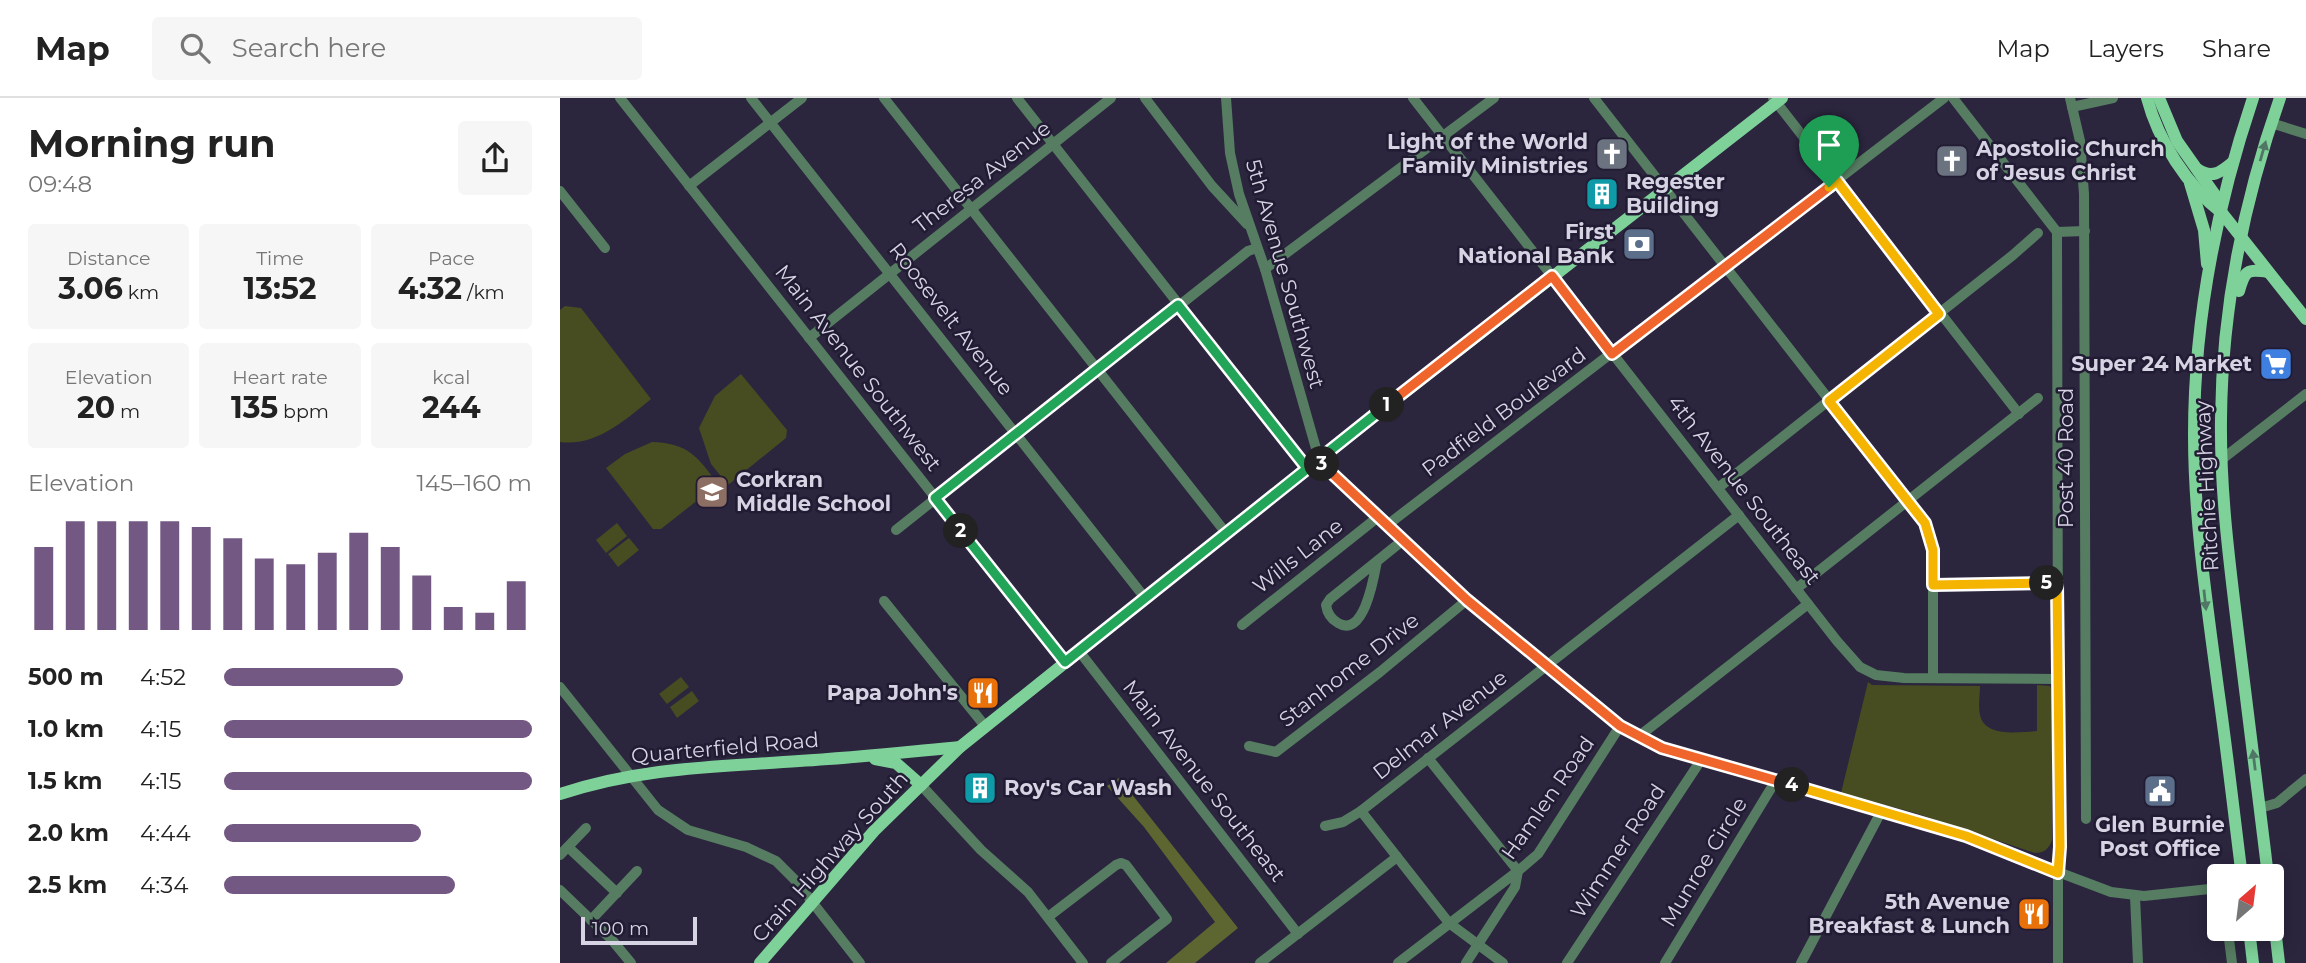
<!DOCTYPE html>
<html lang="en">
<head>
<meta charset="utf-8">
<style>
	:root { --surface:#fff; --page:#f6f6f6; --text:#222; --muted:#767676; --line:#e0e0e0; --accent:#735883 }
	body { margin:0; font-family:Montserrat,sans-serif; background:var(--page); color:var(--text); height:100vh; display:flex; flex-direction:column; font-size:26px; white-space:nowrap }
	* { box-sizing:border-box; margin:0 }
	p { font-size:23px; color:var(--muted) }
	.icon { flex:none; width:38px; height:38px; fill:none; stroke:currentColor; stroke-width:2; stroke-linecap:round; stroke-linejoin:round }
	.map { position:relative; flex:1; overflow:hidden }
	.panel { display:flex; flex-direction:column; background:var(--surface); width:560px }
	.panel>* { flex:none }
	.needle { width:46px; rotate:28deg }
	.fabs { position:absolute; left:1647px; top:766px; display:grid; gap:14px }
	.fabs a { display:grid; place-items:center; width:77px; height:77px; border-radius:7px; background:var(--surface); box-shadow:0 4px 18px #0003; font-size:35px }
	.scale { position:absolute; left:21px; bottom:18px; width:116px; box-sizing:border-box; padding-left:7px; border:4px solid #d6d3e3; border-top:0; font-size:19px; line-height:24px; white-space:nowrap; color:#d6d3e3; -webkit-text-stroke:5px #211b33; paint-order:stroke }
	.pin { position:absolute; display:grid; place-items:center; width:60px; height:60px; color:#fff; margin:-72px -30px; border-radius:50% 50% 50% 0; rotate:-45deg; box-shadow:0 0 7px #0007 }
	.pin .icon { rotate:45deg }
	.km { position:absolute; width:35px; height:35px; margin:-18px; border-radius:50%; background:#222; color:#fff; font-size:19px; line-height:35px; text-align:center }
	.round { display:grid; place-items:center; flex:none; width:74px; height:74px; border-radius:7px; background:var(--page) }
	.headline { display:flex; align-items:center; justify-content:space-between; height:119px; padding:0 28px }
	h1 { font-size:38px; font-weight:700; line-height:52px }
	.figures { display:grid; grid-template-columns:repeat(3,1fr); gap:10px; height:119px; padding:7px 28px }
	.figures div { display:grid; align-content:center; border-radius:7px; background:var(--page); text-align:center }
	.figures b { font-size:30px; font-weight:700 }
	.figures small { font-size:19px; font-weight:400 }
	.figures p { font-size:19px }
	.chart { height:196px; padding:14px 28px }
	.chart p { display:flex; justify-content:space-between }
	.chart svg { width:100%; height:126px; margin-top:7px; stroke:var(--accent); stroke-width:6 }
	ul { padding:0 28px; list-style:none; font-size:23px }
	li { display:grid; grid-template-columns:112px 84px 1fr; align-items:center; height:52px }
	li i { height:18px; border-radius:9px; background:var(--accent) }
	header { display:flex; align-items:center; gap:42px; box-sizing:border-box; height:98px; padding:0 35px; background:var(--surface); border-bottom:2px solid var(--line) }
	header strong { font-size:33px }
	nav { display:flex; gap:38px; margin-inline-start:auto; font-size:24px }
	.search { width:490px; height:63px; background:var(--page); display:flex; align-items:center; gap:18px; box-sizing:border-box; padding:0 24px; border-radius:7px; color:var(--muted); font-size:26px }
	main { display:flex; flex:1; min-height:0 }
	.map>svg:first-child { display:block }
	.green { fill:#474d20 }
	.forest { fill:#5d6530 }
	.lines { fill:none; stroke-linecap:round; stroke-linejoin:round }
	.minor { stroke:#567d62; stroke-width:10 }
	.major { stroke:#7ed299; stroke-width:12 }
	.oneway { fill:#507666 }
	.split-1-casing { stroke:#fff; stroke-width:14 }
	.split-2-casing { stroke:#fff; stroke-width:14 }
	.split-3-casing { stroke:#fff; stroke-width:14 }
	.split-4-casing { stroke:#fff; stroke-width:14 }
	.split-5-casing { stroke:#fff; stroke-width:14 }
	.split-6-casing { stroke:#fff; stroke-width:14 }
	.split-1 { stroke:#f0652b; stroke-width:9 }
	.split-2 { stroke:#22a559; stroke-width:9 }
	.split-3 { stroke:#22a559; stroke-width:9 }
	.split-4 { stroke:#f0652b; stroke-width:9 }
	.split-5 { stroke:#f5b400; stroke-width:9 }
	.split-6 { stroke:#f5b400; stroke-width:9 }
	.labels { text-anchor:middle; stroke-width:5; stroke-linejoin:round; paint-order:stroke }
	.poi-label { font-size:21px; font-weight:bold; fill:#d6d3e3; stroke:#211b33; text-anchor:end }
	.street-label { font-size:21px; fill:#d6d3e3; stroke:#211b33 }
</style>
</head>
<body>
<header>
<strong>Map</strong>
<div class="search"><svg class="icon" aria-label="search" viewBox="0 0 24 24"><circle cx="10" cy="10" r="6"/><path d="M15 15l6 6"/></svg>Search here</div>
<nav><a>Map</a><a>Layers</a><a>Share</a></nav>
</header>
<main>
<section class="panel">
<div class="headline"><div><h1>Morning run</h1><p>09:48</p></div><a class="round"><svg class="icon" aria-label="share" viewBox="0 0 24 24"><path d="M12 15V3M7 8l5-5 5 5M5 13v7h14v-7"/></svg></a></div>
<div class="figures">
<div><p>Distance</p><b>3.06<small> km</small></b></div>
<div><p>Time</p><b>13:52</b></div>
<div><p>Pace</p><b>4:32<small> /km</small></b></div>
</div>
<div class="figures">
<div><p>Elevation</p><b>20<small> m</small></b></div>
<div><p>Heart rate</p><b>135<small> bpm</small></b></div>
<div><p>kcal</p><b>244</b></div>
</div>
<div class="chart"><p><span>Elevation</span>145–160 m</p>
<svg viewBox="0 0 160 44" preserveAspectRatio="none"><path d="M5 44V15M15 44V6M25 44V6M35 44V6M45 44V6M55 44V8M65 44V12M75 44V19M85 44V21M95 44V17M105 44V10M115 44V15M125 44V25M135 44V36M145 44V38M155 44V27"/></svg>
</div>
<ul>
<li><b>500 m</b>4:52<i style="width:58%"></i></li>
<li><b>1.0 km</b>4:15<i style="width:100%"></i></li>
<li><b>1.5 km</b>4:15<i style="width:100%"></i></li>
<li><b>2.0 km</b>4:44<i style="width:64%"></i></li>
<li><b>2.5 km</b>4:34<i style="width:75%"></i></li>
</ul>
</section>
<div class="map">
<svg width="1746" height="865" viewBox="0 0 1746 865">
	<rect width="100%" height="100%" fill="#2b253e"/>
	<!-- green -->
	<g class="green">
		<path d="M5,208L21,210L91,301C65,322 36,349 0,344V212Z"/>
		<path d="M181,276L227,332L226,340L168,387L151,366L139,330L155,298Z"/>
		<path d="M92,344C128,345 138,359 158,386L101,431H93L46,370L65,356Z"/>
		<path d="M57,425L67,438L46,455L36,442Z"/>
		<path d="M69,440L79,452L58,469L48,456Z"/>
		<path d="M121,579L129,589L107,606L99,596Z"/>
		<path d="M1308,584L1312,587L1420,588C1420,597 1418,608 1420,617C1425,640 1460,634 1477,633V587L1490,588L1492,593V742C1489,751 1484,755 1475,755L1355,715L1281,695Z"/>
		<path d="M132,593L139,603L117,620L110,609Z"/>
	</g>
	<!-- forest -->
	<path class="forest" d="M559,680L678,830L635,865H606L655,824L584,729L547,688Z"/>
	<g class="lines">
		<!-- minor -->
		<g class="minor">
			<path d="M60,0L505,564"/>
			<path d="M191,0L585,500"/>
			<path d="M324,0L666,435"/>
			<path d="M457,0L747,370"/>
			<path d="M585,0L652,88L687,126"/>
			<path d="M666,0L670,55L679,96L705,171L759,361L764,369L874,472L934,525L1060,628L1102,650L1395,735L1551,794L1584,798L1659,790"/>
			<path d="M853,0L1277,543L1300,569L1316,577L1344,580L1498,581"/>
			<path d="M1034,0L1365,425L1373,452V579"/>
			<path d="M1213,0L1459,316"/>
			<path d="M1393,0L1497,134"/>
			<path d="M1510,0L1520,43L1524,96L1526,721"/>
			<path d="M1512,9L1553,0"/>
			<path d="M1711,25L1746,36"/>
			<path d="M129,88L242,0"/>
			<path d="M0,93L45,150"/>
			<path d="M1497,134L1498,581L1500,749L1498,762V865"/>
			<path d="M1497,134L1525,133"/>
			<path d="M705,171L934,0"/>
			<path d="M249,240L551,0"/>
			<path d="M1661,362L1746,296"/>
			<path d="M1158,390L1453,157L1478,135"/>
			<path d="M826,428L1384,0"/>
			<path d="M336,432L688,153L697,150"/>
			<path d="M817,463C814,479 804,541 778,525C771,521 767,514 766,507L770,501L842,443"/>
			<path d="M1373,487L1497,485"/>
			<path d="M1236,491L1478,300"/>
			<path d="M324,503L425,628"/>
			<path d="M682,527L818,419"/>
			<path d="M519,553L738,836"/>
			<path d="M0,589L98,712L128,732L186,749L216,763L235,782L300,865"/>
			<path d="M1078,639L1248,506"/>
			<path d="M689,648L716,654L820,574L907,502"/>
			<path d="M361,687L421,752L468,794L523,865"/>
			<path d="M1700,710L1717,705L1746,681"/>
			<path d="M801,713L889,825L943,865"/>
			<path d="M765,728L783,724L801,713L1179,417"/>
			<path d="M8,749L57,795"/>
			<path d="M0,757L26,730"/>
			<path d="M0,792L52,842L71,865"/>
			<path d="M1575,798L1578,865"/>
			<path d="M488,819L556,767L561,765L566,767L607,821L551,865"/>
			<path d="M31,822L77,773"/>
			<path d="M1669,841L1672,865"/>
			<path d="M700,865L837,759"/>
			<path d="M838,865L958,773L868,660"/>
			<path d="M906,865L955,789L958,773L978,756L1060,628"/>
			<path d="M1007,865L1141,662"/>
			<path d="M1105,865L1216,682"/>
			<path d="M1241,865L1321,714"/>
		</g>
		<!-- major -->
		<g class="major">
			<path d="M1587,0C1598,42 1627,88 1662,115L1746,221"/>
			<path d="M1599,0L1617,43L1655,97L1661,112"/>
			<path d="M1637,71C1652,81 1660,75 1673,64"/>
			<path d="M1630,85L1644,132L1647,166"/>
			<path d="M1679,193C1685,172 1687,171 1708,174"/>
			<path d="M315,661L336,665L361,687"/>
			<path d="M0,696C82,669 155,669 239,663C293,660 347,654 400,649"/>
			<path d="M1682,779C1674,716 1667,653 1658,590C1647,506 1634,422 1634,337C1634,224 1657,107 1693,0"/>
			<path d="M1708,779C1699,700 1689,621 1679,543C1670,469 1660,395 1661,321C1662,213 1684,102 1720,0"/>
			<path d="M1712,804L1719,865"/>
			<path d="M1689,831L1693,865"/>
			<path d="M200,865L314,733L400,649L759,361L1222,0"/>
		</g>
	</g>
	<!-- one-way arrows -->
	<defs><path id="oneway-solid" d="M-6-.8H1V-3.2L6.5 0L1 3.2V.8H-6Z" transform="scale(1.75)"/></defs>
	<g class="oneway">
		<use href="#oneway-solid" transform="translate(1703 53) rotate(-74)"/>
		<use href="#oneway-solid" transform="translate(1645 502) rotate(84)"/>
		<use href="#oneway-solid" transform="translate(1694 662) rotate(-97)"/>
	</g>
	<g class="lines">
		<defs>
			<path id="split-1" d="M827,307L992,178L1052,256L1269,89"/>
			<path id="split-2" d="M401,433L505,564L827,307"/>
			<path id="split-3" d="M401,433L375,400L618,207L747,370L759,361L762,366"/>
			<path id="split-4" d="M762,366L907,502L1060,628L1102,650L1232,687"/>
			<path id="split-5" d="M1232,687L1406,738L1498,775L1500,749L1497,485H1487"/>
			<path id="split-6" d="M1269,89L1277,83L1379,216L1269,303L1365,425L1373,452V487L1487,485"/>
		</defs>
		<!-- split-1 casing -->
		<use href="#split-1" class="split-1-casing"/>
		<!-- split-2 casing -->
		<use href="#split-2" class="split-2-casing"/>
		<!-- split-3 casing -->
		<use href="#split-3" class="split-3-casing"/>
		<!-- split-4 casing -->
		<use href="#split-4" class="split-4-casing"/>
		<!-- split-5 casing -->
		<use href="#split-5" class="split-5-casing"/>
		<!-- split-6 casing -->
		<use href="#split-6" class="split-6-casing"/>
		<!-- split-1 -->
		<use href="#split-1" class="split-1"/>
		<!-- split-2 -->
		<use href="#split-2" class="split-2"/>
		<!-- split-3 -->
		<use href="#split-3" class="split-3"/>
		<!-- split-4 -->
		<use href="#split-4" class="split-4"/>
		<!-- split-5 -->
		<use href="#split-5" class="split-5"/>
		<!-- split-6 -->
		<use href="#split-6" class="split-6"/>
	</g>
	<!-- icons -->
	<defs>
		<symbol id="church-square" viewBox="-11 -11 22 22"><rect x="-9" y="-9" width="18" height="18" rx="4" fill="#6b7280" stroke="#211b33"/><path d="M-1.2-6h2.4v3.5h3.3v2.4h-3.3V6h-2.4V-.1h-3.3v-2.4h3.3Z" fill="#fff"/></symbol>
		<symbol id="building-square" viewBox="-11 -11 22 22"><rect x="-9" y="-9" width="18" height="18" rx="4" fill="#0f9aa8" stroke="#211b33"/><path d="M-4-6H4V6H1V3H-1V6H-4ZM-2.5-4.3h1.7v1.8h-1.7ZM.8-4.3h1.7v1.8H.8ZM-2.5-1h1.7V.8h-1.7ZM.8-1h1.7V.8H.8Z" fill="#fff"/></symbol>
		<symbol id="bank-square" viewBox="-11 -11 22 22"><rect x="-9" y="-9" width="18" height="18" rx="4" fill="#5c6f8a" stroke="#211b33"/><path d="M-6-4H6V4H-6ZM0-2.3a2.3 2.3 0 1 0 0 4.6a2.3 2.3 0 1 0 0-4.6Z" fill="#fff"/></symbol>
		<symbol id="supermarket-square" viewBox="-11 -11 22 22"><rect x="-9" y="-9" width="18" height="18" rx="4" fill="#3f7fe0" stroke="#211b33"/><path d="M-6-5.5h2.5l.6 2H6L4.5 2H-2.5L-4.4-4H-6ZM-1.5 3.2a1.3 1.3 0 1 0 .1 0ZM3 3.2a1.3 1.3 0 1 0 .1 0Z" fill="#fff"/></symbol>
		<symbol id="school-square" viewBox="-11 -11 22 22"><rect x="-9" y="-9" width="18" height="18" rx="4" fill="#8d6e63" stroke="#211b33"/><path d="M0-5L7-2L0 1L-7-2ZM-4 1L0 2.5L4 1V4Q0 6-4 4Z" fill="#fff"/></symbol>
		<symbol id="restaurant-square" viewBox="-11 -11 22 22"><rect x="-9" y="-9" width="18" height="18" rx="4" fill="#e8710a" stroke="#211b33"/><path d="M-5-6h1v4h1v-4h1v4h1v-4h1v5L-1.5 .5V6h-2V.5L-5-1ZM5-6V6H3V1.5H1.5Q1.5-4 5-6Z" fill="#fff"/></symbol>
		<symbol id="civic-square" viewBox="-11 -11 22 22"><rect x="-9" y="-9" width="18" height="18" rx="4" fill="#5c6f8a" stroke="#211b33"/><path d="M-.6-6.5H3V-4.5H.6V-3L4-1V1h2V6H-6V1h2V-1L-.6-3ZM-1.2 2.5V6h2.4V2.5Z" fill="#fff"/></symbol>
	</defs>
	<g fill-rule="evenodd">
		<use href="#church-square" x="1033" y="37" width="38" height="38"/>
		<use href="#church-square" x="1373" y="44" width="38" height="38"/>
		<use href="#building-square" x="1023" y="77" width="38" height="38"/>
		<use href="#bank-square" x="1060" y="127" width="38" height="38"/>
		<use href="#supermarket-square" x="1697" y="247" width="38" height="38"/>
		<use href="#school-square" x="133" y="375" width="38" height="38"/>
		<use href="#restaurant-square" x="404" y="576" width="38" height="38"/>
		<use href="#building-square" x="401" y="671" width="38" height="38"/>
		<use href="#civic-square" x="1581" y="674" width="38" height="38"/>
		<use href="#restaurant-square" x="1455" y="797" width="38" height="38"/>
	</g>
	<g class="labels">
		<!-- poi labels -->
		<g class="poi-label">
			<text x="1028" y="51">Light of the World<tspan x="1028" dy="24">Family Ministries</tspan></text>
			<text x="1416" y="58" text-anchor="start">Apostolic Church<tspan x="1416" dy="24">of Jesus Christ</tspan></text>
			<text x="1066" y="91" text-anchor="start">Regester<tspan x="1066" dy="24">Building</tspan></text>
			<text x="1054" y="141">First<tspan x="1054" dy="24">National Bank</tspan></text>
			<text x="1692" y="273">Super 24 Market</text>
			<text x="176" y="389" text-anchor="start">Corkran<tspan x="176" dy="24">Middle School</tspan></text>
			<text x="398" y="602">Papa John's</text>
			<text x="444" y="697" text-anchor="start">Roy's Car Wash</text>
			<text x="1600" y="734" text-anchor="middle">Glen Burnie<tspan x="1600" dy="24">Post Office</tspan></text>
			<text x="1450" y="811">5th Avenue<tspan x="1450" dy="24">Breakfast &amp; Lunch</tspan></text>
		</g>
		<!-- street labels -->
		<g class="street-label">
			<text transform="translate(422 79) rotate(-38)" y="7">Theresa Avenue</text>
			<text transform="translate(725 176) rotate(74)" y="7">5th Avenue Southwest</text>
			<text transform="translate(391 221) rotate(52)" y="7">Roosevelt Avenue</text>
			<text transform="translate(298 270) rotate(52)" y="7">Main Avenue Southwest</text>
			<text transform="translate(944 314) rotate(-37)" y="7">Padfield Boulevard</text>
			<text transform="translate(1506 360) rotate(-90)" y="7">Post 40 Road</text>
			<text transform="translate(1647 388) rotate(-93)" y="7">Ritchie Highway</text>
			<text transform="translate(1184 392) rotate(52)" y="7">4th Avenue Southeast</text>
			<text transform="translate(738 458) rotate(-38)" y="7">Wills Lane</text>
			<text transform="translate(789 572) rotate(-38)" y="7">Stanhome Drive</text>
			<text transform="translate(880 627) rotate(-38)" y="7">Delmar Avenue</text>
			<text transform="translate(165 650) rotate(-5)" y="7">Quarterfield Road</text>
			<text transform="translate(644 683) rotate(52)" y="7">Main Avenue Southeast</text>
			<text transform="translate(988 700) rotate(-55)" y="7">Hamlen Road</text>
			<text transform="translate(1058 753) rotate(-57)" y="7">Wimmer Road</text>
			<text transform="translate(270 759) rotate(-48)" y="7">Crain Highway South</text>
			<text transform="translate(1144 764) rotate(-59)" y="7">Munroe Circle</text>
		</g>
	</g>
</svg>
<div class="fabs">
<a><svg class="needle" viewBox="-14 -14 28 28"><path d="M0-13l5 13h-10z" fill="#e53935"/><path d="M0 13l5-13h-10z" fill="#767676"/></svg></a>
</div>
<div class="scale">100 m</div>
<div class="pin" style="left:1269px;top:89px;background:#1e9e55"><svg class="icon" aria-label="arrive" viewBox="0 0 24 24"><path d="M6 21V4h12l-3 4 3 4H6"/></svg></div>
<b class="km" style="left:827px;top:307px">1</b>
<b class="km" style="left:401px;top:433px">2</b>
<b class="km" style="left:762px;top:366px">3</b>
<b class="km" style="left:1232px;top:687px">4</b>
<b class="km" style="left:1487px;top:485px">5</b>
</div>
</main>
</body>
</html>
